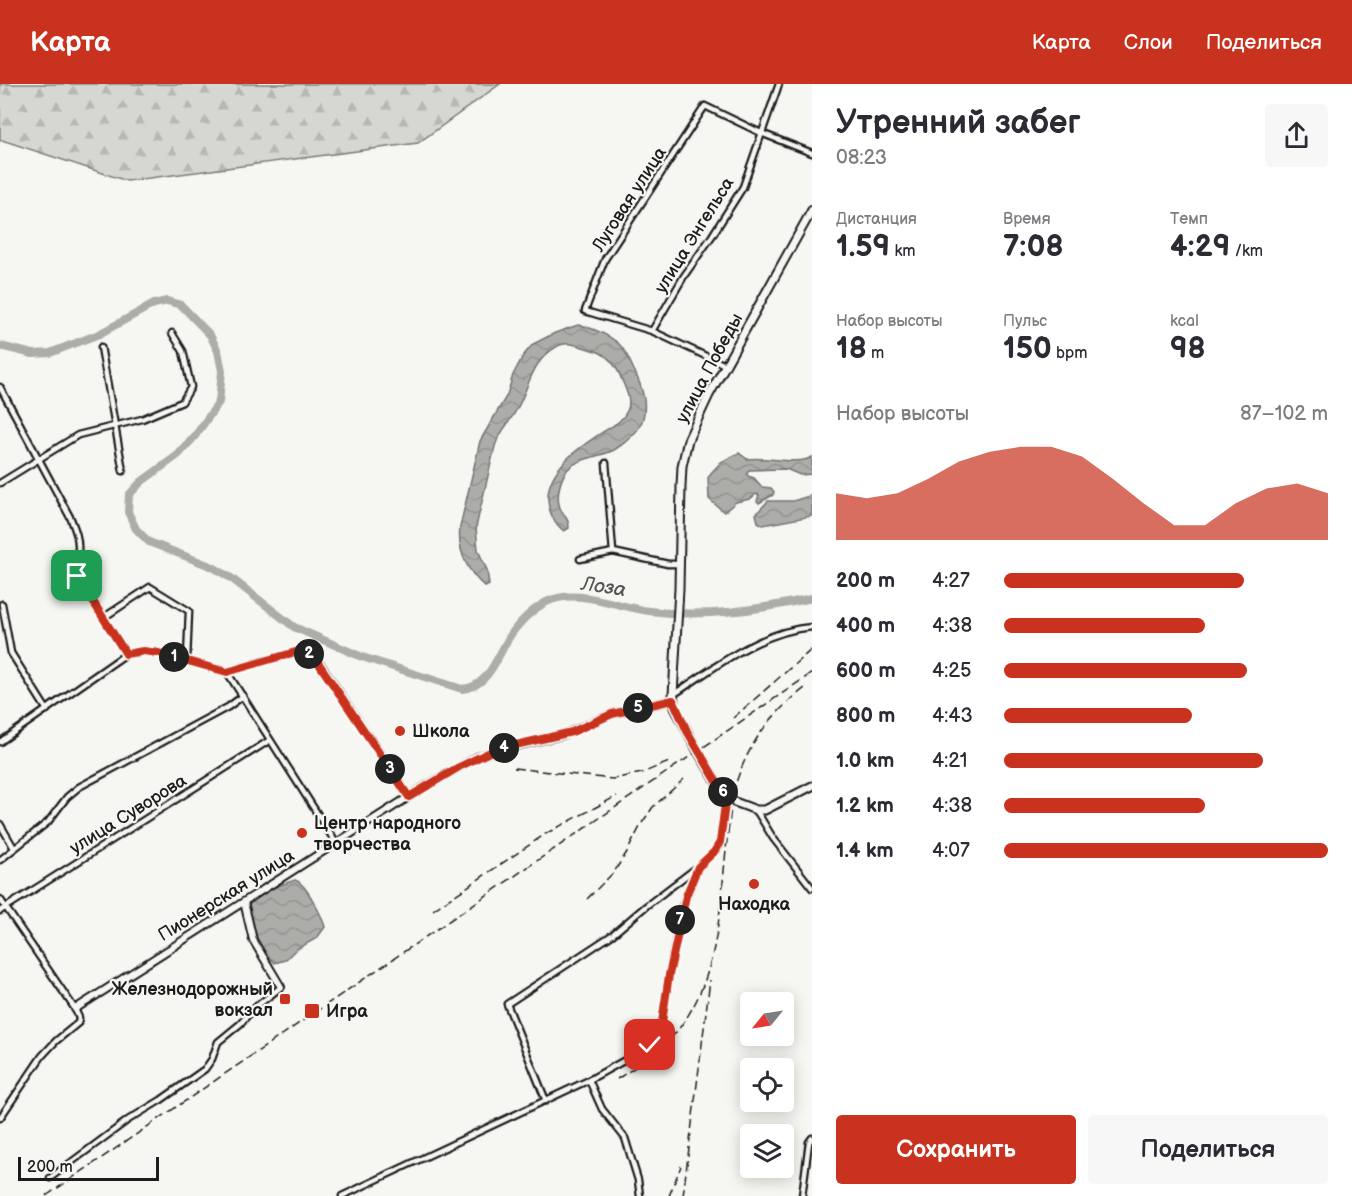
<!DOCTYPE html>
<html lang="ru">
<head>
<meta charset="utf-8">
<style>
	:root { --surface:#fff; --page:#f7f7f7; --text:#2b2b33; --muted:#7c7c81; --accent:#c8321e }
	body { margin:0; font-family:"Balsamiq Sans",sans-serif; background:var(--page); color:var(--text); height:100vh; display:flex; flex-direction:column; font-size:22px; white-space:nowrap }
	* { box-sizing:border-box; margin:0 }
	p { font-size:20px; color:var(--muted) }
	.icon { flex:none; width:33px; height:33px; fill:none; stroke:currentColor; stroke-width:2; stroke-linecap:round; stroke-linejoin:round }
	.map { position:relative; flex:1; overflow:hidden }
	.panel { display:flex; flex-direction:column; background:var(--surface); width:540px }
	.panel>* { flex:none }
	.needle { width:39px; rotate:240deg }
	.controls { position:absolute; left:740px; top:908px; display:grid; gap:12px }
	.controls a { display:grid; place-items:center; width:54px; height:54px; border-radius:6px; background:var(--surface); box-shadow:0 3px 15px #0003; font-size:30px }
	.scale { position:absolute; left:18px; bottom:15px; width:141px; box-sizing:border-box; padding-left:6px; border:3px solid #1c1c1c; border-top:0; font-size:16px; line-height:21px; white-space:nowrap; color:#1c1c1c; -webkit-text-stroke:4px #f6f6f2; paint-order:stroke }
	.pin { position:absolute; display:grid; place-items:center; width:51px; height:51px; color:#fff; margin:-26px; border-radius:12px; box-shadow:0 3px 9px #0006 }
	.km { position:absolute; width:30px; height:30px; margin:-15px; border-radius:50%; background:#222; color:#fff; font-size:16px; line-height:30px; text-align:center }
	.round { display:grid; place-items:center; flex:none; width:63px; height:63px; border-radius:6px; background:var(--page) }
	.overview { display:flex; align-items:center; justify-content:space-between; height:102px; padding:0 24px }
	h1 { font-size:33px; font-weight:700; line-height:45px }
	.figures { display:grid; grid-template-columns:repeat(3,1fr); gap:9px; height:102px; padding:6px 24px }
	.figures div { display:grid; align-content:center }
	.figures b { font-size:30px; font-weight:700 }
	.figures small { font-size:16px; font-weight:400 }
	.figures p { font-size:16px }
	.chart { height:168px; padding:12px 24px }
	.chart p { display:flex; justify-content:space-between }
	.chart svg { width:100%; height:108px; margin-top:6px; fill:var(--accent); opacity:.7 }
	.cta { display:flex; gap:12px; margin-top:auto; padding:12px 24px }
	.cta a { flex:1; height:69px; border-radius:6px; background:var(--accent); color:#fff; font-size:24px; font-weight:700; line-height:69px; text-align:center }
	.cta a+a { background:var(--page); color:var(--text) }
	ul { padding:0 24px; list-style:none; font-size:20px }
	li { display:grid; grid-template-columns:96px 72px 1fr; align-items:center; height:45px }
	li i { height:15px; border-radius:8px; background:var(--accent) }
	header { display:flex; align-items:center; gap:36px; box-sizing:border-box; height:84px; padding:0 30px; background:var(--accent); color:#fff }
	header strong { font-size:28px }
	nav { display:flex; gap:33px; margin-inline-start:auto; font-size:21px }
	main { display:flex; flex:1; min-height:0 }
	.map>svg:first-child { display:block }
	.forest { fill:url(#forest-firs); stroke:#797977; stroke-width:1.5 }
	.water { fill:url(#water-waves); stroke:#727271; stroke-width:1.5 }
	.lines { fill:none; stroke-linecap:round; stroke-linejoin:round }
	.river { stroke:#acaca9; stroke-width:8 }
	.minor-casing { stroke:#1c1c1c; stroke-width:9 }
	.tertiary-casing { stroke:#1c1c1c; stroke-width:10 }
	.secondary-casing { stroke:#1c1c1c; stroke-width:11 }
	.minor { stroke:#f6f6f2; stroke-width:4.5 }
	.tertiary { stroke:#f6f6f2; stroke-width:6 }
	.secondary { stroke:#f6f6f2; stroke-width:7 }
	.rail { stroke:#1c1c1c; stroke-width:1.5; stroke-dasharray:9 4.5; stroke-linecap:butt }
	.route-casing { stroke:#fff; stroke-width:12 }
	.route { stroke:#c8321e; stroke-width:8 }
	.poi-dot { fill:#c8321e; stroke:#f6f6f2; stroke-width:2 }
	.labels { text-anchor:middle; stroke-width:4.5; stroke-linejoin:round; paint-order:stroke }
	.street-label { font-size:18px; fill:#1c1c1c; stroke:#f6f6f2 }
	.poi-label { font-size:18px; font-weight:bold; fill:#1c1c1c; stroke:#f6f6f2; text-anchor:start }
	.water-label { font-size:20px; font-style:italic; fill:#565654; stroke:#f6f6f2 }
</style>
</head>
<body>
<header>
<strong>Карта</strong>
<nav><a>Карта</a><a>Слои</a><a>Поделиться</a></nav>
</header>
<main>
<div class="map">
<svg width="812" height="1112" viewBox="0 0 812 1112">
	<defs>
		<pattern id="forest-firs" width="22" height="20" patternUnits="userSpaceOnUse" patternTransform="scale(1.5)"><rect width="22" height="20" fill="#d6d6d2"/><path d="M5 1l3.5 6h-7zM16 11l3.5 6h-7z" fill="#b7b7b4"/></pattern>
		<pattern id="water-waves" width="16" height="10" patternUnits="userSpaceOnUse" patternTransform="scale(1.5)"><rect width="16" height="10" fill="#acaca9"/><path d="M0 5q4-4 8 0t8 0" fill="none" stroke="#939391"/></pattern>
	</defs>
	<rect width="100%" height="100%" fill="#f6f6f2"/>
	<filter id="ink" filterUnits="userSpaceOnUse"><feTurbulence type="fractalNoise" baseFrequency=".0167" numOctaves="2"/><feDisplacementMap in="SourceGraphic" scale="12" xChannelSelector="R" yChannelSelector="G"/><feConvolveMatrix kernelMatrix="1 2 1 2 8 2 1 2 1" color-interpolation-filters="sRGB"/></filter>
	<g filter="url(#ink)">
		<!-- forest -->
		<path class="forest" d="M0,0H500L418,59L127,97L2,56L0,57Z"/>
		<!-- water -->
		<g class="water">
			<path d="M578,241C591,243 609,251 619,260C626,267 629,276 633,284C642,302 651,326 638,345C632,353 622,361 614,366C600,373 574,374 565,389C559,399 555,417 562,428C566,434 569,436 569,444L564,447C554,439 549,430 548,416C546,385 580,363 603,348C612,342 622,338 627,327C632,317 626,306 622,296C617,283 610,272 596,267C583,264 569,255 556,263C532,277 530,300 518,323C511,337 500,347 495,362L476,443L478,466L487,486L489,501L485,503C467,487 457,468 460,443L480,357L507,311L513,291L523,272L533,260L555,249Z"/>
			<path d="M739,369L747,375C765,372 798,382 812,373V390L800,391L786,385L749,386L747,390L748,392L754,394L762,403L771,404L774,408L773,411L759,419L757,417L759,411L756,410L750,415L736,418L724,428L709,415L708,394L711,389L721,378Z"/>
			<path d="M812,411V432L763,441L758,438L756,430L768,417H793Z"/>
			<path d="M295,796C306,799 322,832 325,843L317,854L295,866L285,876L275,879C257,865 250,844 249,821L269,805Z"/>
		</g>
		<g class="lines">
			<!-- river -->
			<path class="river" d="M0,262L33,270L50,269L99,250L154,220L167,217L181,221L210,251L218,267L222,287L219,318L195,352L178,371L141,398L129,411L128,428L136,445L149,458L213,483L231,494L294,543L362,573L462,605C490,604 498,568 512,549C522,535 541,517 558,514C588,508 619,523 649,527C704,534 758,526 812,514"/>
			<defs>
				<g id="minor">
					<path d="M652,247L684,192L712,152L743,103L779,0"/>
					<path d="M101,263L123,387"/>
					<path d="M725,281L652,247L585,227L605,175L705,22L761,49L812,69"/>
					<path d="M0,303L71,435C75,445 79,455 78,466C78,475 74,482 77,491L126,570"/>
					<path d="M606,379L613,468"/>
					<path d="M0,399L78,351L142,335L182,318L191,303L183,267L172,249"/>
					<path d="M580,475L613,468L668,480H678"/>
					<path d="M2,520L11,569L47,626"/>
					<path d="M103,534L150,503L189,527L187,576"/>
					<path d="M227,588L336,759"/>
					<path d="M673,611C715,583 760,547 812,543"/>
					<path d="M0,658L126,570L143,567L159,569L227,588L299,567L315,574L322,582L409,713"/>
					<path d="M756,726L773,754L812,804"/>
					<path d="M0,740L14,764"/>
					<path d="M0,776L48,738L67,713L79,703L228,623L243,612"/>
					<path d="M0,815L75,925L79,934L78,939L56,957L42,972L0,1034"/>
					<path d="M0,827L270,656"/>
					<path d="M589,996L602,1025L625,1054L638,1096L640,1112"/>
					<path d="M546,1017L507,920L612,851L646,822L696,784"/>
					<path d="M50,1094L128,1036L161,1016L205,985L212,975L218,958L240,940L253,925L281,903"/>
					<path d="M342,1112L589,996L645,965L654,957L661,945L669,891L682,823L698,783L714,768L720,758L726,713"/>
					<path d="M802,1112L809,1058L812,1054"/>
				</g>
				<g id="tertiary">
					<path d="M244,818L253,856L281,903"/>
					<path d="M75,925L426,702L477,673L494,667L563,651L612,630L673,616"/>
				</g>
				<path id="secondary" d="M812,126L709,311L688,356L682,382L681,402L679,505L673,611L675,624L696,664L722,707L732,717L756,726H765L812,702"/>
			</defs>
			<!-- minor casing -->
			<use href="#minor" class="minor-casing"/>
			<!-- tertiary casing -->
			<use href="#tertiary" class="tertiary-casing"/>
			<!-- secondary casing -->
			<use href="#secondary" class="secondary-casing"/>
			<!-- minor -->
			<use href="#minor" class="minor"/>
			<!-- tertiary -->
			<use href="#tertiary" class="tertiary"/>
			<!-- secondary -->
			<use href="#secondary" class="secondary"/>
			<!-- rail -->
			<g class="rail">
				<path d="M733,634L812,565"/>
				<path d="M514,684L613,695L642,689L669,678"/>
				<path d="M587,815L614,788L627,768L642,739L653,723L684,695"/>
				<path d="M433,826L547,749L617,712"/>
				<path d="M617,995C639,981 661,967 677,947C720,894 720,820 727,756C730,735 731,713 738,693C752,654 773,629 805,604"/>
				<path d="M46,1112L812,589"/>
				<path d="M669,1112L681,1082"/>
				<path d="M683,1112L710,896"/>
			</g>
		</g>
	</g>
	<g class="lines" filter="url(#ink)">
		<defs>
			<path id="route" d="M77,492L126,570L143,567L159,569L227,588L299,567L307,568L315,574L409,713L459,683L494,666L572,648L612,630L673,616L687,647L726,713L720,758L714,768L698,783L686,812L669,891L661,945L650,961"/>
		</defs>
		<!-- route casing -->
		<use href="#route" class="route-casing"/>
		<!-- route -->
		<use href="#route" class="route"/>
	</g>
	<!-- markers -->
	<g class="poi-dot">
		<circle cx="400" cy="647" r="6"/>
		<circle cx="302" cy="749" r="6"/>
		<circle cx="754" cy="800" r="6"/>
		<rect x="279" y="909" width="12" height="12" rx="3"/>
		<rect x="304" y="919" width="16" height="16" rx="3"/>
	</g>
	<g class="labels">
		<!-- street labels -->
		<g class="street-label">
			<text transform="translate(629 115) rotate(-57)" y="6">Луговая улица</text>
			<text transform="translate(694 151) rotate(-58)" y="6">улица Энгельса</text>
			<text transform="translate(709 284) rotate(-62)" y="6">улица Победы</text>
			<text transform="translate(128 730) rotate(-32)" y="6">улица Суворова</text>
			<text transform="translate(226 811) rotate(-32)" y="6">Пионерская улица</text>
		</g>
		<!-- poi labels -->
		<g class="poi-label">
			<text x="412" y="653">Школа</text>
			<text x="314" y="745">Центр народного<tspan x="314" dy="21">творчества</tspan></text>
			<text x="754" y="826" text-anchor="middle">Находка</text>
			<text x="273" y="911" text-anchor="end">Железнодорожный<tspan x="273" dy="21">вокзал</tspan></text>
			<text x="326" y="933">Игра</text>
		</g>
		<!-- water labels -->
		<g class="water-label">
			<text transform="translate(604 502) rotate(9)" y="7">Лоза</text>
		</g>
	</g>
</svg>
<div class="controls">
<a><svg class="needle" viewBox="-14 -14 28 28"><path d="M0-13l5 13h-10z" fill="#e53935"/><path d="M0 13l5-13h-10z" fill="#7c7c81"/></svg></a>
<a><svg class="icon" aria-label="locate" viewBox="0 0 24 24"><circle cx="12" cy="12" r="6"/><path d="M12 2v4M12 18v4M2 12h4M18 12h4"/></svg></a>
<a><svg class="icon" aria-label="layers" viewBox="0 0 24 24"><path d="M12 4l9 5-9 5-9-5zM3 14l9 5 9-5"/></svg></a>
</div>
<div class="scale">200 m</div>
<div class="pin" style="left:77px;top:492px;background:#1e9e55"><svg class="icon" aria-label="arrive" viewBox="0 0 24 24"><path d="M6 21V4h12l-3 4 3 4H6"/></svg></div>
<div class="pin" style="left:650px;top:961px;background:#d93025"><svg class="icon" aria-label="check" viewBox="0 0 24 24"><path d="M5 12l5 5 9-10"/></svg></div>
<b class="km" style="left:174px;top:573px">1</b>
<b class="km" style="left:309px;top:570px">2</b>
<b class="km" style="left:390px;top:685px">3</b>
<b class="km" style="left:504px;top:664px">4</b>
<b class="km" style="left:638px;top:624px">5</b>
<b class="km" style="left:723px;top:708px">6</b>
<b class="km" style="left:680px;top:836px">7</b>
</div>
<section class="panel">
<div class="overview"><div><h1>Утренний забег</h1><p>08:23</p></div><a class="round"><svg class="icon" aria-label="share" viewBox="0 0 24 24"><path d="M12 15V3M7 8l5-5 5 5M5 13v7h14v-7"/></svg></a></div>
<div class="figures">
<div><p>Дистанция</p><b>1.59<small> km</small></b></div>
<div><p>Время</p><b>7:08</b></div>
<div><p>Темп</p><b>4:29<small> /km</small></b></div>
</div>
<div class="figures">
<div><p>Набор высоты</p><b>18<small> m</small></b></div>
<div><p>Пульс</p><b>150<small> bpm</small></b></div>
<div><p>kcal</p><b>98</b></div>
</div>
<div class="chart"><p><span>Набор высоты</span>87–102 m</p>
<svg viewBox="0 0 160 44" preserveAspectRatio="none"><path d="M0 44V25L10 27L20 25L30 19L40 12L50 8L60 6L70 6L80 10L90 19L100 29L110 38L120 38L130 29L140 23L150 21L160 25V44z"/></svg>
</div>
<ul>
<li><b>200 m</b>4:27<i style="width:74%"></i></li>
<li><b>400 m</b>4:38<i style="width:62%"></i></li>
<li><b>600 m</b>4:25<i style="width:75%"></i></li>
<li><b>800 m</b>4:43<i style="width:58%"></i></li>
<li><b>1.0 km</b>4:21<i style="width:80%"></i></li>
<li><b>1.2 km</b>4:38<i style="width:62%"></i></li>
<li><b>1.4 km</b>4:07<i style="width:100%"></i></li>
</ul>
<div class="cta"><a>Сохранить</a><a>Поделиться</a></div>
</section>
</main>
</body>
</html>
